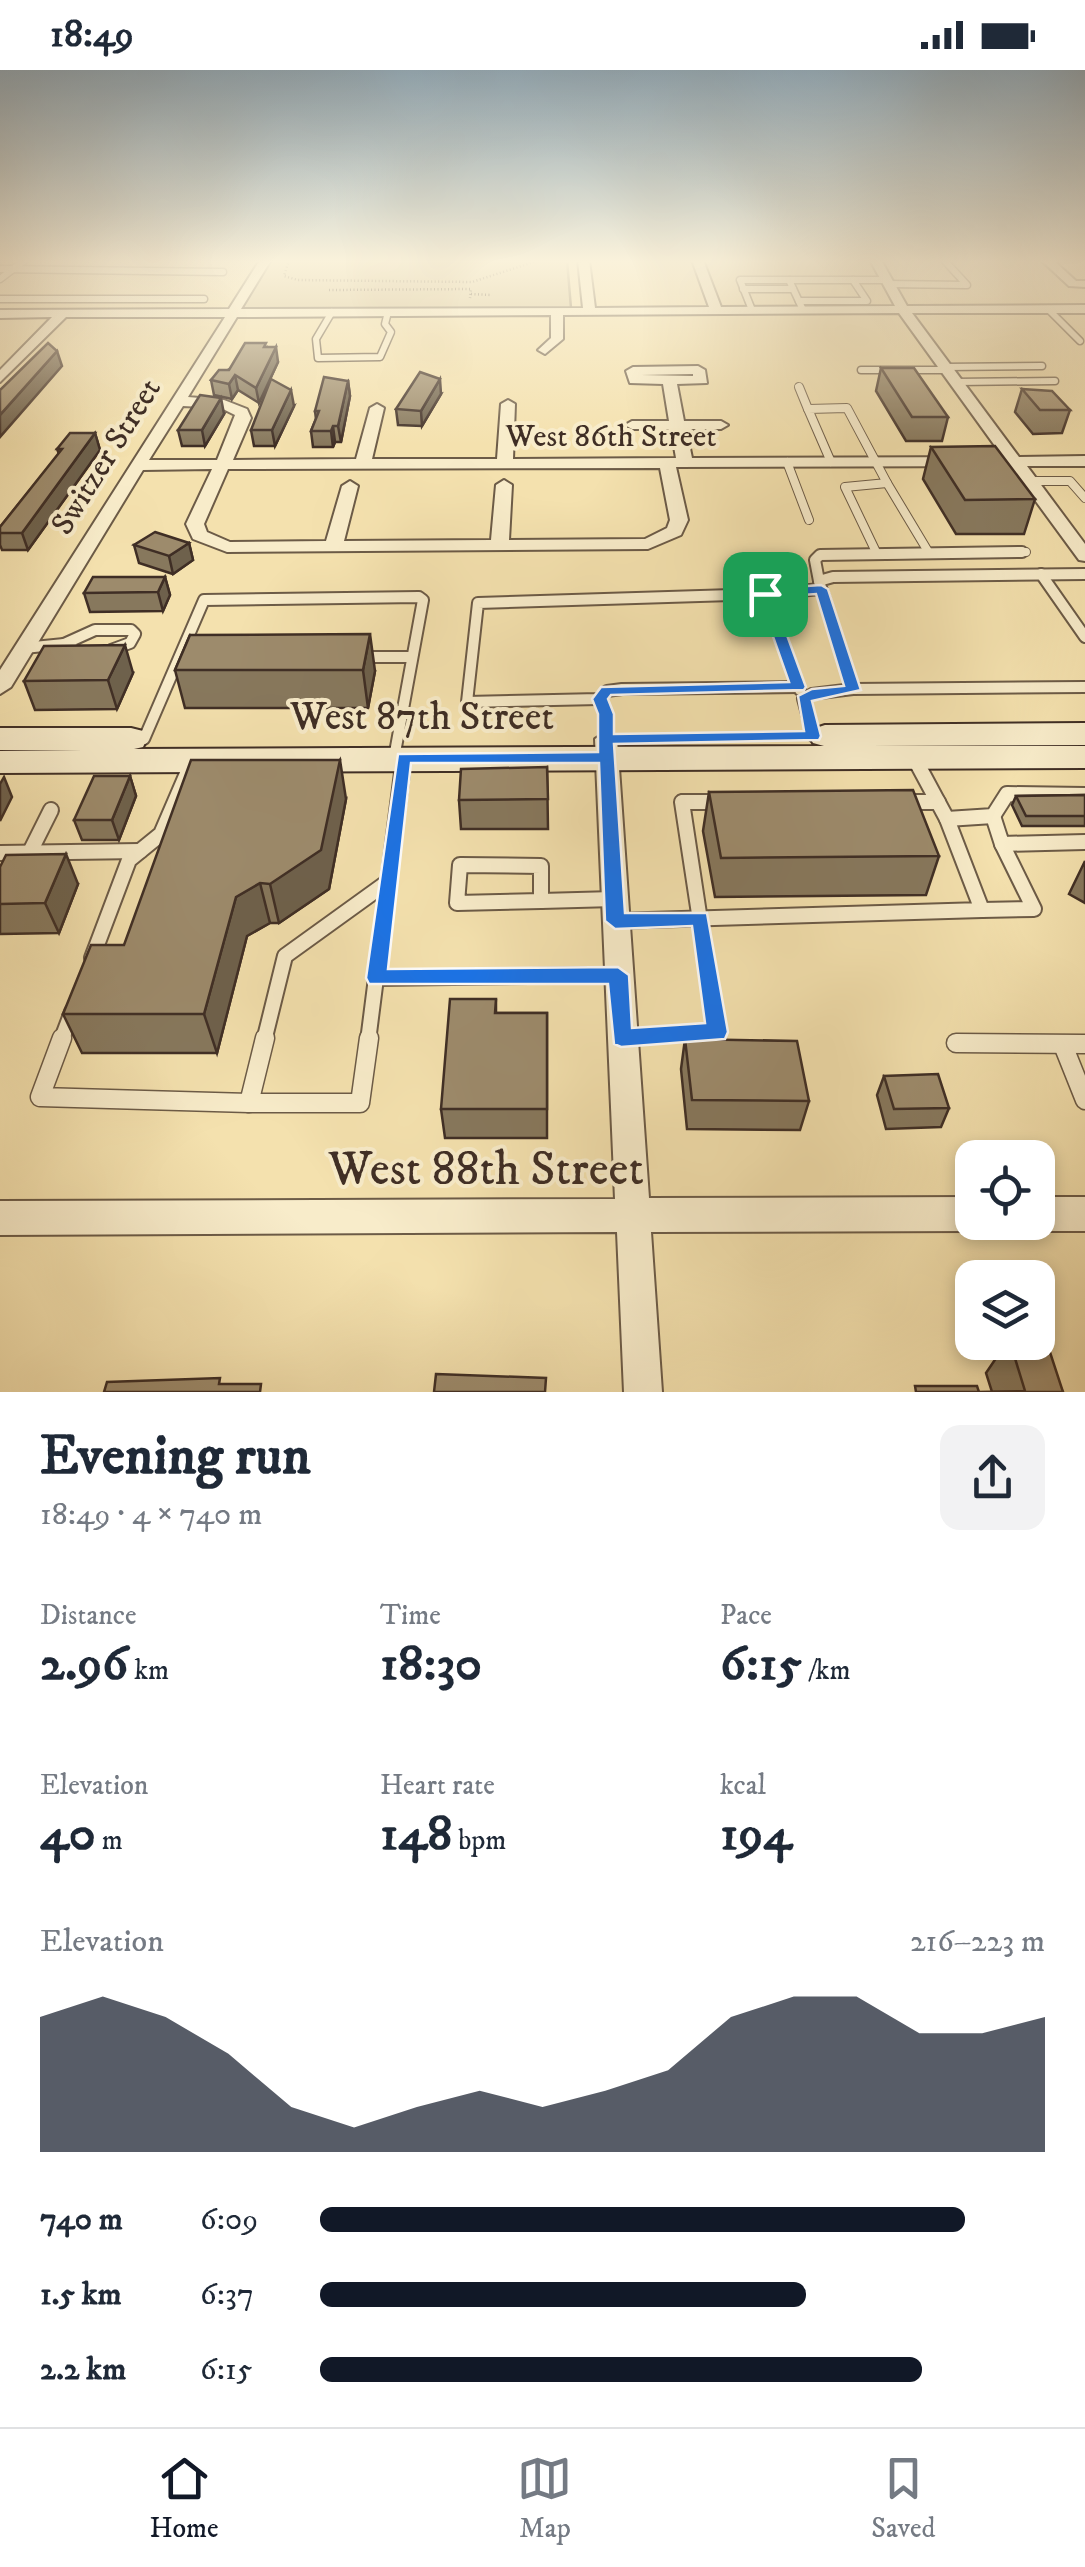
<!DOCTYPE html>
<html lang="en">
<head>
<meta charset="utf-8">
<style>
	:root { --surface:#fff; --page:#f2f2f3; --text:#1f2937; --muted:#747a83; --line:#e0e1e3; --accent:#111827 }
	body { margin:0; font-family:"IM FELL DW Pica",serif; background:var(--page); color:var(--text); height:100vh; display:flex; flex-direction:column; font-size:38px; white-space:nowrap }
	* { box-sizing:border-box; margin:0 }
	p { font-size:32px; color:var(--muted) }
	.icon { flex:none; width:55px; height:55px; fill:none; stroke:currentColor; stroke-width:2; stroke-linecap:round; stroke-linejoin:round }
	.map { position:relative; height:1322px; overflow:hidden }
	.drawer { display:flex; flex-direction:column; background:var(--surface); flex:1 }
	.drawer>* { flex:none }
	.controls { position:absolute; left:955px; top:1070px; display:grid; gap:20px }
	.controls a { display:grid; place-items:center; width:100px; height:100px; border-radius:20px; background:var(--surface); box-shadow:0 5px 15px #0003; font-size:50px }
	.pin { position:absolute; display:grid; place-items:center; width:85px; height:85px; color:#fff; margin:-42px; border-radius:20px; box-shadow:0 5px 15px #0006 }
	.round { display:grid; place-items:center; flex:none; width:105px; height:105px; border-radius:20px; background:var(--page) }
	.head { display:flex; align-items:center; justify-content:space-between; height:170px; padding:0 40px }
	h1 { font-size:55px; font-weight:700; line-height:75px }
	.stats { display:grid; grid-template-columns:repeat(3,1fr); gap:15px; height:170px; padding:10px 40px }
	.stats div { display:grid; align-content:center }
	.stats b { font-size:50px; font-weight:700 }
	.stats small { font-size:28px; font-weight:400 }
	.stats p { font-size:28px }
	.chart { height:280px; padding:20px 40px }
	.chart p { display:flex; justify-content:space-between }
	.chart svg { width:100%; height:180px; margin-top:10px; fill:var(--accent); opacity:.7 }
	ul { padding:0 40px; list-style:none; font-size:32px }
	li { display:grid; grid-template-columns:160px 120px 1fr; align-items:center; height:75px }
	li i { height:25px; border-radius:12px; background:var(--accent) }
	.status { display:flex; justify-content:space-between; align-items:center; height:70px; padding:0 50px; background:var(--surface); direction:ltr }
	.status svg { height:28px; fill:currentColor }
	.tabs { display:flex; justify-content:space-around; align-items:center; height:140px; border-top:2px solid var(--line); background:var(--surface); font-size:28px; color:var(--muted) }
	.tabs a { display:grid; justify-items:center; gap:5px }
	.tabs .active { color:var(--accent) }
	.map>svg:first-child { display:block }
	.green { fill:#d5c397; stroke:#8a785e; stroke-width:2.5 }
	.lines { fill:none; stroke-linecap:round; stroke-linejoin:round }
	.service-far4-casing { stroke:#6c5b47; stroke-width:9 }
	.service-far3-casing { stroke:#6c5b47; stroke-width:10 }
	.service-far2-casing { stroke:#6c5b47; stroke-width:14 }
	.service-far1-casing { stroke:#6c5b47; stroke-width:18 }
	.service-casing { stroke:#6c5b47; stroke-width:21 }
	.minor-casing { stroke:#6c5b47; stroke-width:4 }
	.secondary-casing { stroke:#3f2e25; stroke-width:4 }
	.path { stroke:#3f2e25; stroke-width:2.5; stroke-dasharray:1 2.5; stroke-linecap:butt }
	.service-far4 { stroke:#f8ecca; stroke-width:6 }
	.service-far3 { stroke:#f8ecca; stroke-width:8 }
	.service-far2 { stroke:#f8ecca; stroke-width:10 }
	.service-far1 { stroke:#f8ecca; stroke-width:14 }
	.service { stroke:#f8ecca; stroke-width:18 }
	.minor { fill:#f8ecca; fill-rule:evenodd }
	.secondary { fill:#f8ecca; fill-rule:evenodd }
	.wall { fill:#87785d; stroke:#3f2e25; stroke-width:2.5 }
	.shaded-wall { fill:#6e614c; stroke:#3f2e25; stroke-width:2.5 }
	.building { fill:#9d8b6c; stroke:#3f2e25; stroke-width:2.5 }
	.route { fill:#1a73e8; stroke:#fff; stroke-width:2.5; fill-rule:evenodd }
	.labels { text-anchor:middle; stroke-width:8; stroke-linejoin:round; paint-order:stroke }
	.far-street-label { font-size:32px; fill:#3f2e25; stroke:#f8ecca }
	.street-label { font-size:40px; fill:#3f2e25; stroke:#f8ecca }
	.near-street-label { font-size:48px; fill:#3f2e25; stroke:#f8ecca }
</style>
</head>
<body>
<div class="status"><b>18:49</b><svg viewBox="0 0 49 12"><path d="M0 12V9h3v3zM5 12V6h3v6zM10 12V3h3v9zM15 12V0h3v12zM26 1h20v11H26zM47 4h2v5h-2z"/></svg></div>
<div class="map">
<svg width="1085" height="1322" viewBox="0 0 1085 1322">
	<rect width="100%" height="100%" fill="#f4e1ae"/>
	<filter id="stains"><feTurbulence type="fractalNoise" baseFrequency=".002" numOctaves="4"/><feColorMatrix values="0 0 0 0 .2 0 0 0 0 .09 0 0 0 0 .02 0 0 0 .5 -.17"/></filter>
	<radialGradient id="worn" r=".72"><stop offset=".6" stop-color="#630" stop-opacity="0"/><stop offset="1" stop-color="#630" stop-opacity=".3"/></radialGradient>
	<!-- green -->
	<path class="green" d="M270,190H567L571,238L241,239Z"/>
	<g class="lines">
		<defs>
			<g id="service-far4">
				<path d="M0,199L223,202"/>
				<path d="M0,209L25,190"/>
				<path d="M888,214L967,215L944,190"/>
				<path d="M743,219H793"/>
				<path d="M0,229H204"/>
				<path d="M799,231H867L853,210"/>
				<path d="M1048,239L1080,271"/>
				<path d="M752,240L740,210H789"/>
				<path d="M803,240L789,210H886"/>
				<path d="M332,242L316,269L318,288L380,287L391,262L385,254L388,242"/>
				<path d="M945,297L1042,296"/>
				<path d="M861,300H948"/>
				<path d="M956,312L1055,311"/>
			</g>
			<g id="service-far3">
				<path d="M799,317L808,339"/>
				<path d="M787,392L809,450"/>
				<path d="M831,392L808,339L847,338L887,413L845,417L877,484"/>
				<path d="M1029,411H1070L1085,428"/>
				<path d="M887,413L929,483"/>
				<path d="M850,485L1026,482"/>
			</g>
			<g id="service-far2">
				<path d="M1041,504L1085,567"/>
				<path d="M819,511L815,490L820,485L1022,482"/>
				<path d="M765,524L478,533L467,632L599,629L607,621L622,619L799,617"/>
				<path d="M64,574L95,560H131L135,564L130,573L111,580"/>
				<path d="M24,578L64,574L78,581"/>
				<path d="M359,587H412"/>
				<path d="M853,619L1085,617"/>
				<path d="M800,620L765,524L821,519"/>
				<path d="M599,629L606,644V669"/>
				<path d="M813,666L803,629L812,624L853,619L819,511L833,507L1085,504"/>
				<path d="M144,669L204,530L419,527L423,530L394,688"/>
				<path d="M915,688L920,697"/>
				<path d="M403,697L404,688"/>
			</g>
			<g id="service-far1">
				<path d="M918,695L947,749L993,746L1007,724L1085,725"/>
				<path d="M907,732H938"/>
				<path d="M993,746L1002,774L1085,772"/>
				<path d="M30,782L51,740"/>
				<path d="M0,783L140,781"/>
				<path d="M460,795L541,796V831L457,833Z"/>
				<path d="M541,831L614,829"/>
				<path d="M982,840L1034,839L1002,774"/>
				<path d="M615,851L982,840L947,749"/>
				<path d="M92,888L129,790L161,764L189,699"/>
				<path d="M377,908L617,905"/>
				<path d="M626,967L717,962L682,732H719"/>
				<path d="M61,971L72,942"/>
				<path d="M264,971L285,886L389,811"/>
				<path d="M368,971L403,695"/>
			</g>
			<g id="service">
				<path d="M62,968L40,1027L249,1033"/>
				<path d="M265,968L249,1033H360L369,968"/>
				<path d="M956,973L1085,974"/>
				<path d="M1063,975L1085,1030"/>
			</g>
			<g id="minor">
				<path d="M260,190H271L241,239L583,238L578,190H589L595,238L709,237L692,190H703L721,237L895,236L870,190H881L907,236L1085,235V243H912L1019,387L1085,386V396H1027L1085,474V491L1079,490L1010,396L676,397L688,450L681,465L648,479L227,482L193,469L186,454L212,399L143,400L11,617L0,624V600L225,247H66L0,312V300L52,247L0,248V240L229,239ZM899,243L1003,387L692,388L686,359H721L728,355L721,351H684L677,314L707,313L705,300L698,296L633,297L626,301L630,313L663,314L669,351H632L625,355L632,359H671L676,388L513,389L515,334L508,330L501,334L497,389H372L384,338L377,334L370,338L356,389L233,390L251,348L247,339L224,330L188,327L237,247L551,245V268L538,280L545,284L563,269V245ZM693,304V306L641,305ZM183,336L221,338L235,345L217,390H149ZM660,398L670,450L667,458L645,469L509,470L512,415L504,410L496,415L491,470L344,471L358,416L350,411L342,416L326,471L230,472L207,462L204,454L228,399Z"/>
				<path d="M1041,190H1053L1076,211H1085V217L1069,216Z"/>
				<path d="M606,662L617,669L649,1128L972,1127V1152H986L984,1156L972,1161L651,1162L662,1322H624L617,1162L0,1165V1131L615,1129L595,669Z"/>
				<path d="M1038,1127H1085V1161H1038L1026,1156L1024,1152H1038Z"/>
			</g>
			<path id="secondary" d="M1085,653V675L869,676H1085V698L0,703V681L83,680H0V658H131L143,661L147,669L143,677L134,679L824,676L813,673L809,666L813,659L825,655Z"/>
		</defs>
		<!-- service-far4 casing -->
		<use href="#service-far4" class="service-far4-casing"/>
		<!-- service-far3 casing -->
		<use href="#service-far3" class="service-far3-casing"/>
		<!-- service-far2 casing -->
		<use href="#service-far2" class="service-far2-casing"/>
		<!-- service-far1 casing -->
		<use href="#service-far1" class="service-far1-casing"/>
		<!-- service casing -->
		<use href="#service" class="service-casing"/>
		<!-- minor casing -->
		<use href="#minor" class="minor-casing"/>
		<!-- secondary casing -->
		<use href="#secondary" class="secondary-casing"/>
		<!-- path -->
		<g class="path">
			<path d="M289,190L284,206L298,210L472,212L540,190"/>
			<path d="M329,220L471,219L470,228"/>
			<path d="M471,224L492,225"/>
		</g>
		<!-- service-far4 -->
		<use href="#service-far4" class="service-far4"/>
		<!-- service-far3 -->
		<use href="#service-far3" class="service-far3"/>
		<!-- service-far2 -->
		<use href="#service-far2" class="service-far2"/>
		<!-- service-far1 -->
		<use href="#service-far1" class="service-far1"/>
		<!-- service -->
		<use href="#service" class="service"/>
		<!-- minor -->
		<use href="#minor" class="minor"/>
		<!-- secondary -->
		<use href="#secondary" class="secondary"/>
	</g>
	<!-- wall -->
	<g class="wall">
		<path d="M267,277L278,292L259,333L238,320L232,329L214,325L211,310Z"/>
		<path d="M881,298L948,347L942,371H906L876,321Z"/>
		<path d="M348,311L350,326L341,372H335L333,377H313L311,361L316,349L315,341Z"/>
		<path d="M1022,319L1070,340L1062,363L1033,364L1015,342Z"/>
		<path d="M441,324L422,356L398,355L396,339Z"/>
		<path d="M294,336L275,376H254L251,360Z"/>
		<path d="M224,344L205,376H182L178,360Z"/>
		<path d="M95,363L100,380L28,480H2L0,475V457L59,384L57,379Z"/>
		<path d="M931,377L1035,429L1024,464H956L923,409Z"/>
		<path d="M189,473L193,490L173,504L139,493L134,475Z"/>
		<path d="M165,507L170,525L163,541L90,542L84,523Z"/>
		<path d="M190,565L375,601L368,638H185L175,600Z"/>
		<path d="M133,603L117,639L35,640L24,611Z"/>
		<path d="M547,697L548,759H461L459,730Z"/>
		<path d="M130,706L136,726L119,770H82L74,750Z"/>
		<path d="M709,722L939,786L926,825L715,827L703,761Z"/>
		<path d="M1085,725V756H1022L1012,735L1016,726Z"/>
		<path d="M346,729L329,819L279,853H270L247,866L217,983H82L63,944L124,875Z"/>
		<path d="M1085,791V833L1069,824Z"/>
		<path d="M0,797L78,814L59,863L0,864Z"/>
		<path d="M496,929V943H547V1068H445L441,1039Z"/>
		<path d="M685,969L809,1031L800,1060L687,1059L681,999Z"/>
		<path d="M884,1006L949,1038L941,1057L886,1059L877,1025Z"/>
		<path d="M1007,1272H1038L1063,1322H992L986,1303Z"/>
	</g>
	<!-- shaded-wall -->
	<g class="shaded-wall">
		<path d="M276,277L278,292L259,333L256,318Z"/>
		<path d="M57,281L62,296L0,367V345Z"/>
		<path d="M235,305L238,320L232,329L229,314Z"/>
		<path d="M440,309L441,324L422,356L421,341Z"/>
		<path d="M348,311L350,326L341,372L338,356Z"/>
		<path d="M291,320L294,336L275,376L272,360Z"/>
		<path d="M221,328L224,344L205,376L202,360Z"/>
		<path d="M333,356L335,372L333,377L331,361Z"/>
		<path d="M95,363L100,380L28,480L22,463Z"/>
		<path d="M189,473L193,490L173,504L169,486Z"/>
		<path d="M165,507L170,525L163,541L158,522Z"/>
		<path d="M370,564L375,601L368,638L363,600Z"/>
		<path d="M125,575L133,603L117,639L108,610Z"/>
		<path d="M340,690L346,729L329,819L279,853L270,814Z"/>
		<path d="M130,706L136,726L119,770L112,750Z"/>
		<path d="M4,707L12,727L0,751V714Z"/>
		<path d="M66,784L78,814L59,863L45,833Z"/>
		<path d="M260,813L270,853L247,866L217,983L204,944L236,827Z"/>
	</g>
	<!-- building -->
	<g class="building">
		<path d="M48,273L57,281L0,345V320Z"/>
		<path d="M245,273H266L264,277H276L256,318L235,305L229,314L211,310L219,300H229Z"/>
		<path d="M881,298H914L948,347H912Z"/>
		<path d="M420,302L440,309L421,341L396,339Z"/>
		<path d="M324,307L348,311L338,356H333L331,361H311L319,341H315Z"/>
		<path d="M271,309L291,320L272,360H251Z"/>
		<path d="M1022,319L1052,321L1070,340H1040Z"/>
		<path d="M200,325L221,328L202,360H178Z"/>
		<path d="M70,363H95L22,463H0V457L62,379H57Z"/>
		<path d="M995,376L1035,429L965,430L931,377Z"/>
		<path d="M155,462L189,473L169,486L134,475Z"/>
		<path d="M93,507H165L158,522L84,523Z"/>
		<path d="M370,564L363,600H175L190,565Z"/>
		<path d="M125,575L108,610L24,611L44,576Z"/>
		<path d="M191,690H340L321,780L270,814L260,813L236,827L204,944H63L91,875H124Z"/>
		<path d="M547,697L548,729L459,730L461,699Z"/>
		<path d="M94,706H130L112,750H74Z"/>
		<path d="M913,720L939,786L721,788L709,722Z"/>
		<path d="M1085,725V746H1026L1016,726Z"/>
		<path d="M66,784L45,833L0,834V797L6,785Z"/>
		<path d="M450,929H496L495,943H547V1039H441Z"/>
		<path d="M685,969L797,971L809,1031L692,1030Z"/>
		<path d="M938,1004L949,1038L894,1039L884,1006Z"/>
		<path d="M1038,1270H1046L1063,1322H979L1025,1321L1010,1272H1038Z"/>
		<path d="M436,1304L546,1308L545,1322H434Z"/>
		<path d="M220,1308L219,1314H261L260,1322H104L107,1312Z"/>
		<path d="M915,1316H977L979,1322H916Z"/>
	</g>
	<!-- sky -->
	<linearGradient id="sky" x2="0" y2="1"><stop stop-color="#94aebe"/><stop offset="0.51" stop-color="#faf2db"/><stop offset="1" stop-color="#faf2db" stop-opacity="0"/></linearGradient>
	<rect width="1085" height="375" fill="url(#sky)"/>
	<!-- route -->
	<path class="route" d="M821,515L828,519L861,620L812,631L821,666L819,670L614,674L625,843H707L728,962L725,969L621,977L614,974L608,914H369L366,908L398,684L598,682V644L592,629L601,617L789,612L758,524L765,519ZM816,524L844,616L812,619L798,626L804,661L614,664V644L608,629L611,625L804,620L806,617L773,527ZM411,693H599L605,851L615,859L692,856L705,953L632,958L629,905L618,897L388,899Z"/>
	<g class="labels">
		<!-- far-street labels -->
		<g class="far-street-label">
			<text x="611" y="376">West 86th Street</text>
			<text transform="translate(105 386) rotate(-58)" y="11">Switzer Street</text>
		</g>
		<!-- street labels -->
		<g class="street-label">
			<text x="422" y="659">West 87th Street</text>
		</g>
		<!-- near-street labels -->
		<g class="near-street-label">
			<text x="486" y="1114">West 88th Street</text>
		</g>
	</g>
	<rect width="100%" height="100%" filter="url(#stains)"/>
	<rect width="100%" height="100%" fill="url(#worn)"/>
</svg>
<div class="controls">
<a><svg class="icon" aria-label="locate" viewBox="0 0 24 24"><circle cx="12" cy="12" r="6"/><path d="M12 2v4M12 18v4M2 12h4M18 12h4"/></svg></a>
<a><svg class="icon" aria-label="layers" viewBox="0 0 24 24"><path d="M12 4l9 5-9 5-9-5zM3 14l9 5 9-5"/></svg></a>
</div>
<div class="pin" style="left:765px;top:524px;background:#1e9e55"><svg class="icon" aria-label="arrive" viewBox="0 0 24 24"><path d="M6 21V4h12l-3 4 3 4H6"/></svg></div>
</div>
<section class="drawer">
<div class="head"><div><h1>Evening run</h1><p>18:49 · 4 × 740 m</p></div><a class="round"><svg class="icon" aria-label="share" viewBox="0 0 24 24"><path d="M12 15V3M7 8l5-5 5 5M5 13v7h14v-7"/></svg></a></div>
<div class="stats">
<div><p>Distance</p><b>2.96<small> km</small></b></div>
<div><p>Time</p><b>18:30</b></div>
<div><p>Pace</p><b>6:15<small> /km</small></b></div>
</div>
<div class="stats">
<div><p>Elevation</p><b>40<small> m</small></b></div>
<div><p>Heart rate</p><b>148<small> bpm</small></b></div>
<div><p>kcal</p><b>194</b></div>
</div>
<div class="chart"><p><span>Elevation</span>216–223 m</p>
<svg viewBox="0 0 160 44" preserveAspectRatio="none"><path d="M0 44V11L10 6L20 11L30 20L40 33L50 38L60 33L70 29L80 33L90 29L100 24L110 11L120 6L130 6L140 15L150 15L160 11V44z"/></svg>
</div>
<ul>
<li><b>740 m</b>6:09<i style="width:89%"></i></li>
<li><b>1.5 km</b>6:37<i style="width:67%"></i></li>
<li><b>2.2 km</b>6:15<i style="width:83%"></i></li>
</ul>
</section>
<nav class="tabs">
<a class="active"><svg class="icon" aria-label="home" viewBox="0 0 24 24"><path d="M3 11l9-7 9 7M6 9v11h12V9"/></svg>Home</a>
<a><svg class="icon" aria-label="map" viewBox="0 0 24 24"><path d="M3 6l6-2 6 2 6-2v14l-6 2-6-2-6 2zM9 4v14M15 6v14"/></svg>Map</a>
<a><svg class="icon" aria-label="saved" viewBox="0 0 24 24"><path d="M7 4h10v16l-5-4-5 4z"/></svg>Saved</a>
</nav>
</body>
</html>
